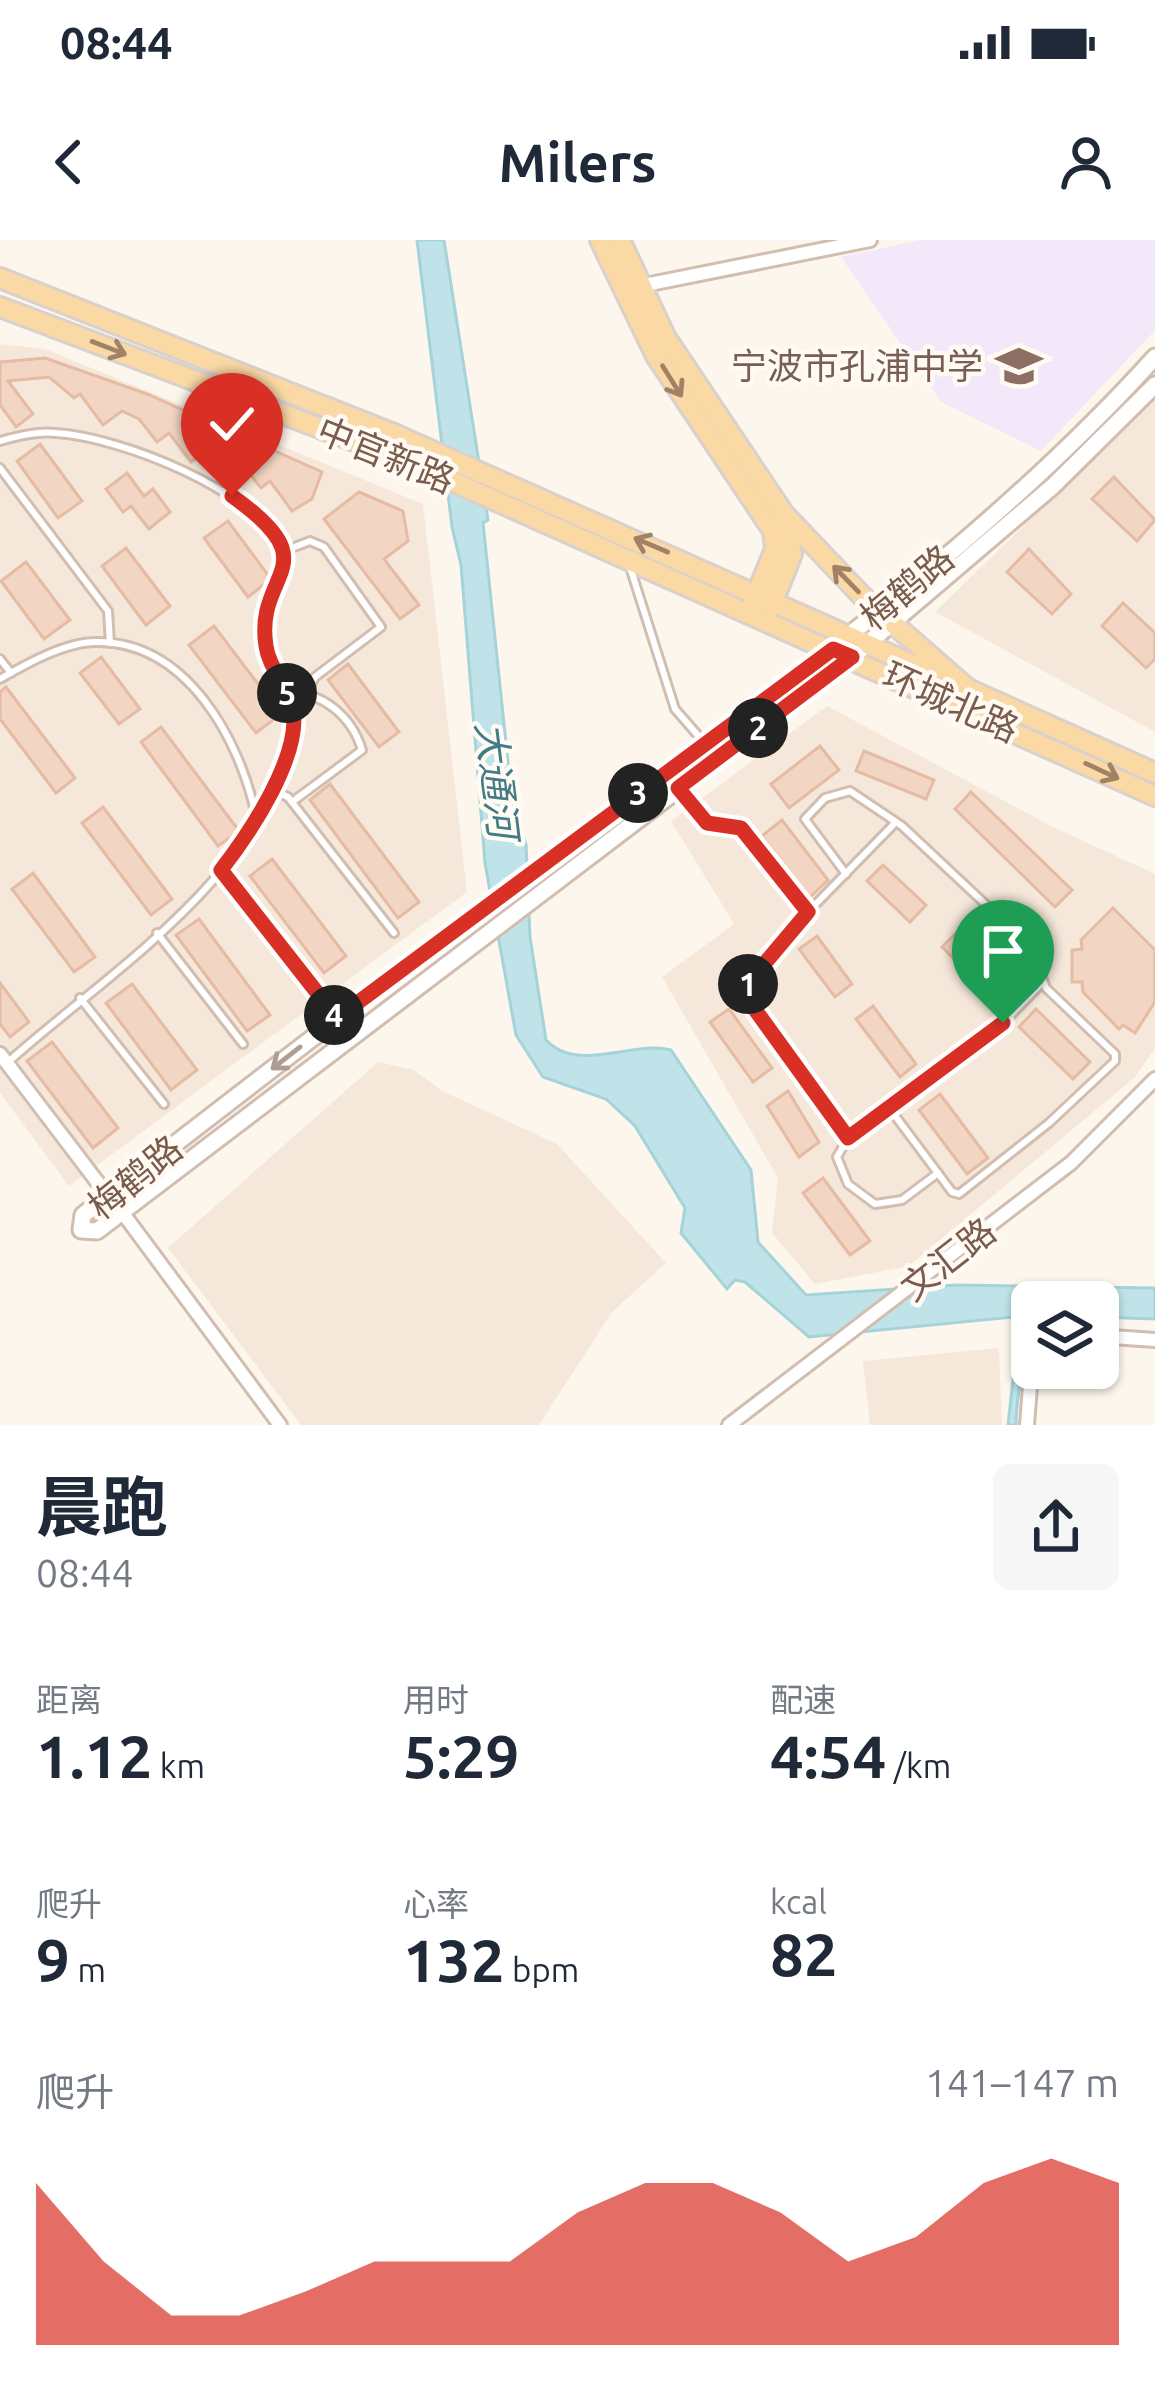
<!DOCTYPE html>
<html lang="zh">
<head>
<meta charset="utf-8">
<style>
	:root { --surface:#fff; --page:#f6f6f7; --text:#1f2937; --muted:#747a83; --accent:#d93025 }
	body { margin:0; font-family:Ubuntu,"Noto Sans SC",sans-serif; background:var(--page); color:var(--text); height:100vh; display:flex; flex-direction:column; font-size:45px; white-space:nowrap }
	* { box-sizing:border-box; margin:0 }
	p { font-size:39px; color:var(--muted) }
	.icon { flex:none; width:66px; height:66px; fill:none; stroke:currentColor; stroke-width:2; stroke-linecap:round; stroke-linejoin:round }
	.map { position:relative; height:1185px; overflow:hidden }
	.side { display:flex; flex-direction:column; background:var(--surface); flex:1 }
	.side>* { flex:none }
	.fabs { position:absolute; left:1011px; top:1041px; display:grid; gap:24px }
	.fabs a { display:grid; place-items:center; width:108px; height:108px; border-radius:18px; background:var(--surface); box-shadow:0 3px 9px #0004; font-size:60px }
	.pin { position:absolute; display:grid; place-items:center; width:102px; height:102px; color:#fff; margin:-123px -51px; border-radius:50% 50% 50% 0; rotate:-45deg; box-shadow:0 0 12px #0007 }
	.pin .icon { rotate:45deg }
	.km { position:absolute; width:60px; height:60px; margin:-30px; border-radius:50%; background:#222; color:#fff; font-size:33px; line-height:60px; text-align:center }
	.round { display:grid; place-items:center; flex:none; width:126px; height:126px; border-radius:18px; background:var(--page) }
	.overview { display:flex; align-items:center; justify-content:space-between; height:204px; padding:0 36px }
	h1 { font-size:66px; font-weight:700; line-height:90px }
	.metrics { display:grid; grid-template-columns:repeat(3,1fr); gap:18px; height:204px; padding:12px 36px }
	.metrics div { display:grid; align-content:center }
	.metrics b { font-size:60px; font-weight:700 }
	.metrics small { font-size:33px; font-weight:400 }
	.metrics p { font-size:33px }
	.chart { height:336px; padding:24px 36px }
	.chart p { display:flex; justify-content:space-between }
	.chart svg { width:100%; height:216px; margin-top:12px; fill:var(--accent); opacity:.7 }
	.status { display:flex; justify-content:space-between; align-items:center; height:84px; padding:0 60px; background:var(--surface); direction:ltr }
	.status svg { height:33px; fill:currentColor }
	header { display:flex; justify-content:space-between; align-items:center; height:156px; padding:0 36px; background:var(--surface); font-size:54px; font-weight:700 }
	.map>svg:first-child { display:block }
	.residential { fill:#f5e8da }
	.education { fill:#f3e8fa }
	.water { fill:#bfe3e8; stroke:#a5d3da; stroke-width:3 }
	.building { fill:#f3d5c3; stroke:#e6bba3; stroke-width:3 }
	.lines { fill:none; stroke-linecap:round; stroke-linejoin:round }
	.service-casing { stroke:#d1beb0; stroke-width:12 }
	.minor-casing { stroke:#d1beb0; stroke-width:18 }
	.tertiary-casing { stroke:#d1beb0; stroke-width:21 }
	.primary-casing { stroke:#dad1cd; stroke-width:24 }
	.service { stroke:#fff; stroke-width:6 }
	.minor { stroke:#fff; stroke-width:12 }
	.tertiary { stroke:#fff; stroke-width:15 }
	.primary { stroke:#fbd9a5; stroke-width:18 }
	.oneway { stroke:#a18267 }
	.oneway2 { stroke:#af9d94 }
	.route-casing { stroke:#fff; stroke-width:24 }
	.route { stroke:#d93025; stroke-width:15 }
	.labels { text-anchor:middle; stroke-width:9; stroke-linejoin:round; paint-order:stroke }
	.education-label { font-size:36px; fill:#785e54; stroke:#fffaf3; text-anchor:end }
	.street-label { font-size:36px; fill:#7a5c4d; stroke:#fffaf3 }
	.water-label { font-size:39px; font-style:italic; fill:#437c86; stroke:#fffaf3 }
</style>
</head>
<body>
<div class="status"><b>08:44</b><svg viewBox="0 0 49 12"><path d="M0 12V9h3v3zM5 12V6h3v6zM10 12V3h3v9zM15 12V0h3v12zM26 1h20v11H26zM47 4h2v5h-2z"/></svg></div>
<header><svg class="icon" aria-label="back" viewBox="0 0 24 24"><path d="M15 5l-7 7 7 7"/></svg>Milers<svg class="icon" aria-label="person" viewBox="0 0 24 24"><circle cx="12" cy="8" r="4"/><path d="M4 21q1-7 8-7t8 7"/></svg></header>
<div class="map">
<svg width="1155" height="1185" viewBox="0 0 1155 1185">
	<rect width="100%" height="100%" fill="#fdf6ec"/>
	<!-- residential -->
	<g class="residential">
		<path d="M0,104L45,109L423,264L467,652L69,946L0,853Z"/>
		<path d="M1155,158V492L935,372Z"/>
		<path d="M827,466L1053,587L1155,634V808L1135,837L909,1026L815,1044L772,993L778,938L662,737L734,684L671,581Z"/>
		<path d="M378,822L414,830L442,851L557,904L666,1023L612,1072L539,1185H301L168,1008Z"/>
		<path d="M999,1108L1002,1185H870L863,1121Z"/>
	</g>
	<!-- education -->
	<path class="education" d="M920,0H1155V90L1041,211L941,162L841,17Z"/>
	<!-- water -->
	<path class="water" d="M417,0H444L488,280L483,283L513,570L526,604L530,697L546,800C578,834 633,800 671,810L751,930L758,1002L806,1055L956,1045L1155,1048V1079L1098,1077V1062H1032C1032,1104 1016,1142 1016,1185H1008L1019,1085L1013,1077L809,1097L745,1042L735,1040L727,1049L681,993L685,968L635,886L606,859L543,837L516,795L485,623L461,325L452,287Z"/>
	<!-- building -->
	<g class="building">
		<path d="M45,118L147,154L322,232L312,259L292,271L270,241L261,248L246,229L207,210L191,222L169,193L157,202L139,179L122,171L103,185L80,154L74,158L49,137L8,141L33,174L16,187L0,165V122Z"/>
		<path d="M40,204L82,261L58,278L17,221Z"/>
		<path d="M127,233L144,256L153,249L170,272L149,289L131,266L123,272L106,249Z"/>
		<path d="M1114,237L1155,280L1137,301L1092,259Z"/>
		<path d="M359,252L403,271L408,301L384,319L419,365L400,379L324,279Z"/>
		<path d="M228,281L271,339L248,357L204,298Z"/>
		<path d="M126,308L170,366L146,385L102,326Z"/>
		<path d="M1029,309L1071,354L1052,374L1007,332Z"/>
		<path d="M26,322L70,380L44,399L1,341Z"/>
		<path d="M1123,363L1155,393V419L1146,428L1102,386Z"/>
		<path d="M214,386L281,474L256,493L189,405Z"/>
		<path d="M101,417L140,469L119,484L80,433Z"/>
		<path d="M348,424L399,492L379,507L328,440Z"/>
		<path d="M6,447L75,538L56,553L0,479V452Z"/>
		<path d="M161,487L239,591L218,606L141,502Z"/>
		<path d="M820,506L839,530L789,568L771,544Z"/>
		<path d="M864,511L934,540L926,559L856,531Z"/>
		<path d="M330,544L419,662L398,678L310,560Z"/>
		<path d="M971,552L1072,650L1055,667L955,569Z"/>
		<path d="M103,567L172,659L151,675L82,583Z"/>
		<path d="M782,580L828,640L809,658L762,596Z"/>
		<path d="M272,619L346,716L324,733L250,636Z"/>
		<path d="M883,625L926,665L910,682L867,641Z"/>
		<path d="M33,633L95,717L74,732L12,649Z"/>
		<path d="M1113,668L1155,710V762L1135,793L1123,785L1119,789L1083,752L1082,742H1072V710L1082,709L1081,700Z"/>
		<path d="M199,679L270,775L247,791L176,695Z"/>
		<path d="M958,691L1016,749L1000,765L942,707Z"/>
		<path d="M817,696L852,744L835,757L799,709Z"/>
		<path d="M0,743L29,782L10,797L0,784Z"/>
		<path d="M132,744L197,830L171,850L106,763Z"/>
		<path d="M873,766L916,824L900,837L856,779Z"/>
		<path d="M729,769L772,828L753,842L710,782Z"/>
		<path d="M1036,769L1090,822L1073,839L1019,787Z"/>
		<path d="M52,802L118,888L93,908L27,821Z"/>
		<path d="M788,851L819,902L799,917L767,866Z"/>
		<path d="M940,854L988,918L967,934L919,870Z"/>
		<path d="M823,938L870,1001L850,1015L803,953Z"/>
	</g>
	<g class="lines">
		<defs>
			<g id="service">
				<path d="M0,201C18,196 37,191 56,193C120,197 256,250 284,311C283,344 260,376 267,409C272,436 298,457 293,486C267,636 112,729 7,823"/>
				<path d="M0,228L108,371L110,403"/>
				<path d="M284,311L310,301L324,307L381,387L315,437L307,452"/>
				<path d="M630,327L675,469L702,500"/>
				<path d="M0,419L11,433"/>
				<path d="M0,439C26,424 65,402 96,402C187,401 240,500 256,576"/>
				<path d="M287,454C322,450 352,477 362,510L292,562"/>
				<path d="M273,550L288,557L394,693"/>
				<path d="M680,551L707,583L741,588L808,672"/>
				<path d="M221,630L335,776"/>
				<path d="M846,634L805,579L825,558L850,551L902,586L1030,706L1046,748L1115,814V821L1049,883L959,954L952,952L890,869"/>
				<path d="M157,693L243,804"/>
				<path d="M80,758L164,864"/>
				<path d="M848,898L745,750L808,672L896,582"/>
				<path d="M938,933L902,960L875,964L848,944L837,917L848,898L1003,783L1042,743"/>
			</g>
			<g id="minor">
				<path d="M640,46L870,0"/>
				<path d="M0,814L108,956"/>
				<path d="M122,972L280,1185"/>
				<path d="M1098,1096L1155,1100"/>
				<path d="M729,1185L1071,923L1155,839"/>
				<path d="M1027,1185L1032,1121"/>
			</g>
			<path id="tertiary" d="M1155,117C990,300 787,443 590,589C419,715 251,845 83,975L81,990L97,991L852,417L1053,246L1155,145"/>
			<g id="primary">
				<path d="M600,0L656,116L773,291L775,309L753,363"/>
				<path d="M620,0L666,98L784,274L865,359L968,449L1155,533"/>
				<path d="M0,38L394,194L968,449"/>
				<path d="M0,67L407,221L1155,556"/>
				<path d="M770,369L792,314L785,277"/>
			</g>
		</defs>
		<!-- service casing -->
		<use href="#service" class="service-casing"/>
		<!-- minor casing -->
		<use href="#minor" class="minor-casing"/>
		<!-- tertiary casing -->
		<use href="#tertiary" class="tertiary-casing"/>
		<!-- primary casing -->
		<use href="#primary" class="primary-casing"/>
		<!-- service -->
		<use href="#service" class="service"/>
		<!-- minor -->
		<use href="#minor" class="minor"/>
		<!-- tertiary -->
		<use href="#tertiary" class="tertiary"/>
		<!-- primary -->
		<use href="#primary" class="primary"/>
	</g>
	<!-- one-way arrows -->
	<defs><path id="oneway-shaft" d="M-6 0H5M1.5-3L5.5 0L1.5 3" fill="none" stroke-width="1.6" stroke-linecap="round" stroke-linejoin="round" transform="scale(3)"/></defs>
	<g class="oneway">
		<use href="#oneway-shaft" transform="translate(109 108) rotate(21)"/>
		<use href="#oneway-shaft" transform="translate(672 141) rotate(58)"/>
		<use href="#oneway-shaft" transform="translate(651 305) rotate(-157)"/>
		<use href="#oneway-shaft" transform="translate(846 339) rotate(-134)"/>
		<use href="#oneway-shaft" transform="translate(1102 531) rotate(25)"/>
	</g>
	<use class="oneway2" href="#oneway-shaft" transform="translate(286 818) rotate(142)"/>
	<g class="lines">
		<defs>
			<path id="route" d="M232,256C332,327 254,331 266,406C269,428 286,443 292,464C305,512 249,594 221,630L337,778L833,409L852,417L678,548L707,583L741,588L808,672L749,742L746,757L848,898L1003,783"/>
		</defs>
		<!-- route casing -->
		<use href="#route" class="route-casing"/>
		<!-- route -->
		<use href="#route" class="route"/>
	</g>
	<!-- icons -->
	<defs>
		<symbol id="school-bare" viewBox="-9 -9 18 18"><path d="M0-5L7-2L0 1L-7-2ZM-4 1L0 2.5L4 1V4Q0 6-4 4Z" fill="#8d6e63" stroke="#fffaf3" stroke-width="2.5" paint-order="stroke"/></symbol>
	</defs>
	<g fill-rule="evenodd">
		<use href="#school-bare" x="986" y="93" width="66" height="66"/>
	</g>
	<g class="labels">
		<!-- education labels -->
		<g class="education-label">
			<text x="983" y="139">宁波市孔浦中学</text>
		</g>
		<!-- street labels -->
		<g class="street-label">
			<text transform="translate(386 215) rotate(22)" y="13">中官新路</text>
			<text transform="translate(907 347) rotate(-40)" y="13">梅鹤路</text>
			<text transform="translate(951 462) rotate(24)" y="13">环城北路</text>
			<text transform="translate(135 937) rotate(-39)" y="13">梅鹤路</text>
			<text transform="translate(948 1019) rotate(-38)" y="13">文汇路</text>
		</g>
		<!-- water labels -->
		<g class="water-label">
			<text transform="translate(497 540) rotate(83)" y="14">大通河</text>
		</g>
	</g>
</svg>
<div class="fabs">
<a><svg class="icon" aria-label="layers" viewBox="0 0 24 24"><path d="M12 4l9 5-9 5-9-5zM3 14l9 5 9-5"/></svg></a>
</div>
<div class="pin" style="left:1003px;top:783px;background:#1e9e55"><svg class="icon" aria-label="arrive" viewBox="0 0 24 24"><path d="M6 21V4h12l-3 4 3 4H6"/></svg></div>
<div class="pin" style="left:232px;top:256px;background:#d93025"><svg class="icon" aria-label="check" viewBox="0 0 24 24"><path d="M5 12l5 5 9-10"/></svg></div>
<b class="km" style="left:748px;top:744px">1</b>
<b class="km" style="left:758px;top:488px">2</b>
<b class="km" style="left:638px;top:553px">3</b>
<b class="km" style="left:334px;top:775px">4</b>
<b class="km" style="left:287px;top:453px">5</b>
</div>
<section class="side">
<div class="overview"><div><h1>晨跑</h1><p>08:44</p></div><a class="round"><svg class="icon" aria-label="share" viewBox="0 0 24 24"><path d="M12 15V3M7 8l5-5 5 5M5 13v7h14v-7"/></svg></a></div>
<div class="metrics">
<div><p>距离</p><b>1.12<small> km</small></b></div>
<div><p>用时</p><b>5:29</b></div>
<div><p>配速</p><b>4:54<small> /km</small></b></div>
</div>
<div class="metrics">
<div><p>爬升</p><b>9<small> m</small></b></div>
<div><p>心率</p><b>132<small> bpm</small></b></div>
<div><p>kcal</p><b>82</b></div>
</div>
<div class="chart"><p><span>爬升</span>141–147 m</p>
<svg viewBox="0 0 160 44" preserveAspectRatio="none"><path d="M0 44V11L10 27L20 38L30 38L40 33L50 27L60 27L70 27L80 17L90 11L100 11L110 17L120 27L130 22L140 11L150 6L160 11V44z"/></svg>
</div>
</section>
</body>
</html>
